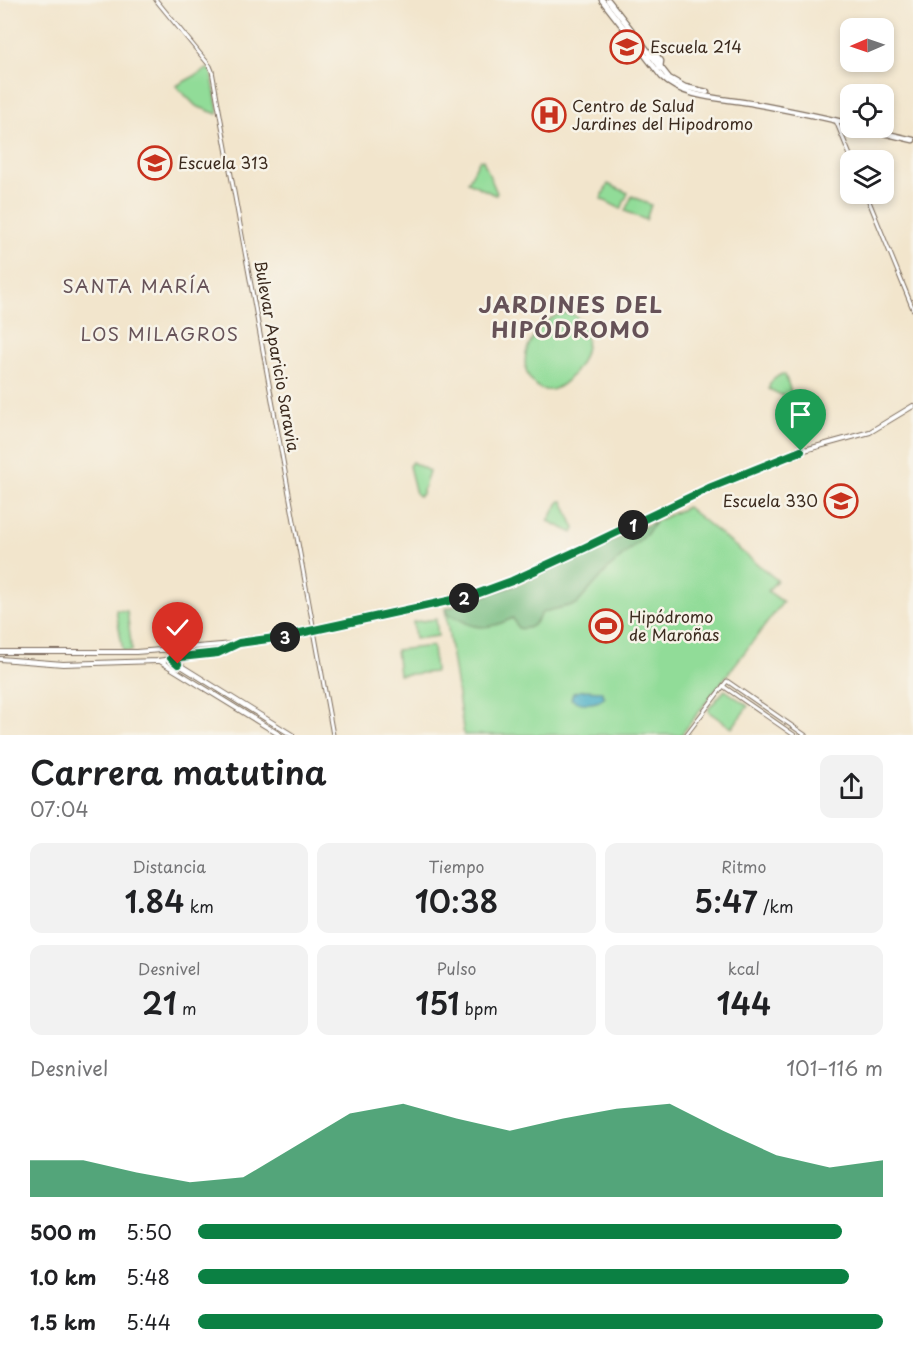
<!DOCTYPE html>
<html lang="es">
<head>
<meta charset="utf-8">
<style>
	:root { --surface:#fff; --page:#f2f2f2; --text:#202124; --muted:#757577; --accent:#0b8043 }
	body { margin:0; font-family:"Playpen Sans",sans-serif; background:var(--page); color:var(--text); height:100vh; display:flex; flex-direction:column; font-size:22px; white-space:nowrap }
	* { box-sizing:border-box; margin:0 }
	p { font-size:20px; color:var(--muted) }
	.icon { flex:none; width:33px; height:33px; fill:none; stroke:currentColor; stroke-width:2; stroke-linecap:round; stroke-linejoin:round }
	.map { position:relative; height:735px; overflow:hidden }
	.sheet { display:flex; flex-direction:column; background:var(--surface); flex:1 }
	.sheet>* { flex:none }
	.needle { width:39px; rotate:268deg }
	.fabs { position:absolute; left:840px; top:18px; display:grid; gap:12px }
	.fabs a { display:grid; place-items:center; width:54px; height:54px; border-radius:12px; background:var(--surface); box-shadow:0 3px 9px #0003; font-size:30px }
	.pin { position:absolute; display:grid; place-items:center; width:51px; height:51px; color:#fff; margin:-62px -26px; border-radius:50% 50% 50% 0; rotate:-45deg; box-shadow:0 0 6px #0007 }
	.pin .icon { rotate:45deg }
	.km { position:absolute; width:30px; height:30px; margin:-15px; border-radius:50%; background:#222; color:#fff; font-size:16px; line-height:30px; text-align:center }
	.round { display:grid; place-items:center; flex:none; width:63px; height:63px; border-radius:12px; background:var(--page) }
	.overview { display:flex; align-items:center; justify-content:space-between; height:102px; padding:0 30px }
	h1 { font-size:33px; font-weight:600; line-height:45px }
	.figures { display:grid; grid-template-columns:repeat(3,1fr); gap:9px; height:102px; padding:6px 30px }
	.figures div { display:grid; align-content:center; border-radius:12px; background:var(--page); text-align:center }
	.figures b { font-size:30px; font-weight:600 }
	.figures small { font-size:16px; font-weight:400 }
	.figures p { font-size:16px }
	.chart { height:168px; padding:12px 30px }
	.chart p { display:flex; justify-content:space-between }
	.chart svg { width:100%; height:108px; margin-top:6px; fill:var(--accent); opacity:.7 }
	ul { padding:0 30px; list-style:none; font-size:20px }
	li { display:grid; grid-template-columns:96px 72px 1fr; align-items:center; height:45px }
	li i { height:15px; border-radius:8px; background:var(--accent) }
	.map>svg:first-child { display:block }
	.green { fill:#91dc98; stroke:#66835b; stroke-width:1.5 }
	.forest { fill:#74bc80; stroke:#58734f; stroke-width:1.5 }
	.water { fill:#45adc5; stroke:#406c72; stroke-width:1.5 }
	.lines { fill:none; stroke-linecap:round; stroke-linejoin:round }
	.tertiary-casing { stroke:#7b6b5b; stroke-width:5 }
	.secondary-casing { stroke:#7b6b5b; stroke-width:6 }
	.primary-casing { stroke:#7b6b5b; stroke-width:7 }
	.tertiary { stroke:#fff; stroke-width:3 }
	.secondary { stroke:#fff; stroke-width:4 }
	.primary { stroke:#fff; stroke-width:4.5 }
	.route-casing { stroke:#fff; stroke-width:12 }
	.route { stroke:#0b8043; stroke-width:8 }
	.labels { text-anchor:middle; stroke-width:5; stroke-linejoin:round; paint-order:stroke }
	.poi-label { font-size:16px; fill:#3b2a1e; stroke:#f7f3e8; text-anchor:start }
	.street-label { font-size:16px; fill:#3b2a1e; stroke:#f7f3e8 }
	.neighbourhood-label { font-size:18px; letter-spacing:1.5px; fill:#665258; stroke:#f7f3e8 }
	.district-label { font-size:22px; font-weight:bold; letter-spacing:1.5px; fill:#665258; stroke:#f7f3e8 }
</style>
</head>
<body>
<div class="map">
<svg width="913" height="735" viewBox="0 0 913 735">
	<rect width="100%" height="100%" fill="#f7f3e8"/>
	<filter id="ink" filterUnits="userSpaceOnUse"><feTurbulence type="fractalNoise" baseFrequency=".0167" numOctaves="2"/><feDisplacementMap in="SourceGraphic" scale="12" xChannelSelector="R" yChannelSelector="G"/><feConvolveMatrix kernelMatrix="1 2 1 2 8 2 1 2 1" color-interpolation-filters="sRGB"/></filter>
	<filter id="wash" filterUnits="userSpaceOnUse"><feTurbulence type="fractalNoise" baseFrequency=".008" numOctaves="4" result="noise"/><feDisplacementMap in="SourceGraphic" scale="24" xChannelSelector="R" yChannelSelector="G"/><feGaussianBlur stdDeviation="1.35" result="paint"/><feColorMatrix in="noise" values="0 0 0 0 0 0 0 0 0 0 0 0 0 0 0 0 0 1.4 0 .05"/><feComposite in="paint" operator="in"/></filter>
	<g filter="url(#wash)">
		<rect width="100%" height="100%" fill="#f2e5cc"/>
		<!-- green -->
		<g class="green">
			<path d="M207,69L211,70L218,112L217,114L196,106L176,86Z"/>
			<path d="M480,159L483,160L497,193L495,195L468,182Z"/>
			<path d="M608,184L628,193L621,209L601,199Z"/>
			<path d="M632,196L651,205L646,220L625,211Z"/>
			<path d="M562,313L573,314C585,323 589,336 585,351C581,369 553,406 533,383C512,359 537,321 562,313Z"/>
			<path d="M782,374L785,375L793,397L791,400L769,389C769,381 776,377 782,374Z"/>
			<path d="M412,462L429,471L422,494L419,496L416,494L409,466Z"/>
			<path d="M560,501H563L575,529L573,533L548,521Z"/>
			<path d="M687,507L777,580L768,591L783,602L681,735H464L445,609L520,584Z"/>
			<path d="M116,610L127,611L132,651H123Z"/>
			<path d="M436,619L438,636L415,639L413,622Z"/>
			<path d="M433,646L435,672L399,675L396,650Z"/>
			<path d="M725,690L748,706L732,728L709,712V708Z"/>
		</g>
		<!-- forest -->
		<path class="forest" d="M656,521L646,535L608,569L577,604L543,612C535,623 532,631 518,628L513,618C498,625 483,631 466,623C460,620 456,616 449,616L445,609L520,584Z"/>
		<!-- water -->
		<path class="water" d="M583,690L601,691L605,697C597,705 580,705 571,699L573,693Z"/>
	</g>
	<g filter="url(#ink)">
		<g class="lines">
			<defs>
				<g id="tertiary">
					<path d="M156,0L210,66L212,71L333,735"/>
					<path d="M836,121L852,160"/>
					<path d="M866,194L913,309"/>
					<path d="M723,686L794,735"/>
					<path d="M686,735L727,681L805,735"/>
				</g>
				<g id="secondary">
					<path d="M168,649L171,658L178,664L292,735"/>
					<path d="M0,652H136L246,643L282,637L471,596L511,581L584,548L709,488L763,465L801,451L870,432L913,406"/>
					<path d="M0,659L63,664L157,661L217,653L236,644"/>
					<path d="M160,661L280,735"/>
				</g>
				<g id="primary">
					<path d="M602,0L662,77C684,99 725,98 755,104C787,110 819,116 850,124"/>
					<path d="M608,0L669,78L685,87L707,92"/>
					<path d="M648,57L656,55L661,61L660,68"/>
					<path d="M862,128L913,140"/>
				</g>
			</defs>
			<!-- tertiary casing -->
			<use href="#tertiary" class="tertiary-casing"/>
			<!-- secondary casing -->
			<use href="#secondary" class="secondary-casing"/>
			<!-- primary casing -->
			<use href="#primary" class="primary-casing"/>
			<!-- tertiary -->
			<use href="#tertiary" class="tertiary"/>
			<!-- secondary -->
			<use href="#secondary" class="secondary"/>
			<!-- primary -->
			<use href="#primary" class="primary"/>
		</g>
	</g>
	<g class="lines" filter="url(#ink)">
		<defs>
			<path id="route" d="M178,664L171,658L218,653L239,643L282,637L471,596L512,581L584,548L709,488L801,451"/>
		</defs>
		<!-- route casing -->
		<use href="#route" class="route-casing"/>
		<!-- route -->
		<use href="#route" class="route"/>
	</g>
	<!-- icons -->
	<defs>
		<symbol id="school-ring" viewBox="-11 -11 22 22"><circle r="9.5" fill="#f7f3e8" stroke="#c8321e" stroke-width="1.5"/><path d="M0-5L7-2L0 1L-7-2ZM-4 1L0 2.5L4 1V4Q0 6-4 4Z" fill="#c8321e"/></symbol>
		<symbol id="hospital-ring" viewBox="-11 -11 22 22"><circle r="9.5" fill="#f7f3e8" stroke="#c8321e" stroke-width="1.5"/><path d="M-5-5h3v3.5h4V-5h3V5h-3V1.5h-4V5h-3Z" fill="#c8321e"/></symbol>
		<symbol id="stadium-ring" viewBox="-11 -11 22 22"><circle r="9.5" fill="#f7f3e8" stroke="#c8321e" stroke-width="1.5"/><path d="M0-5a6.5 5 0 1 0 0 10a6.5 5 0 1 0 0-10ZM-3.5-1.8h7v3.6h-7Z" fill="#c8321e"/></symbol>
	</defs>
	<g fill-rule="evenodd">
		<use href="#school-ring" x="608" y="28" width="38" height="38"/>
		<use href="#hospital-ring" x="530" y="96" width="38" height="38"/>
		<use href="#school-ring" x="136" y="144" width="38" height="38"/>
		<use href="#school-ring" x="822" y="482" width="38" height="38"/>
		<use href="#stadium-ring" x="587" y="607" width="38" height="38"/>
	</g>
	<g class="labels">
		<!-- poi labels -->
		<g class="poi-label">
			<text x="650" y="53">Escuela 214</text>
			<text x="572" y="112">Centro de Salud<tspan x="572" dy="18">Jardines del Hipodromo</tspan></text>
			<text x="178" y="169">Escuela 313</text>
			<text x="818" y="507" text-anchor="end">Escuela 330</text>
			<text x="629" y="623">Hipódromo<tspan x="629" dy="18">de Maroñas</tspan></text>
		</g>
		<!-- street labels -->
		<g class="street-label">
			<text transform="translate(277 356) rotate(80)" y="6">Bulevar Aparicio Saravia</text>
		</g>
		<!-- neighbourhood labels -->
		<g class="neighbourhood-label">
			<text x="137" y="293">SANTA MARÍA</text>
			<text x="160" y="341">LOS MILAGROS</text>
		</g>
		<!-- district labels -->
		<g class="district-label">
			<text x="571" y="313">JARDINES DEL<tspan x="571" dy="25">HIPÓDROMO</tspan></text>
		</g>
	</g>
</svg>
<div class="fabs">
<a><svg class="needle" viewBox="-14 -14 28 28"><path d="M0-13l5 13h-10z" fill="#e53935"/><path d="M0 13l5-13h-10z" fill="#757577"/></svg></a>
<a><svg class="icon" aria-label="locate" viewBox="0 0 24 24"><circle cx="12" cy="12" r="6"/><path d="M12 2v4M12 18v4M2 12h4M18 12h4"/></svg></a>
<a><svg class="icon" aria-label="layers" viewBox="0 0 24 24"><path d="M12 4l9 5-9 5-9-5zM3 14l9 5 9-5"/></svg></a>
</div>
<div class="pin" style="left:801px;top:451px;background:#1e9e55"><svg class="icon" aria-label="arrive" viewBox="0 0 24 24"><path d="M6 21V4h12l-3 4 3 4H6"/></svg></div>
<div class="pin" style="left:178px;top:664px;background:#d93025"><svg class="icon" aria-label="check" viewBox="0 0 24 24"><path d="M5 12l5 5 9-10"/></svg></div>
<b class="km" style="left:633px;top:525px">1</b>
<b class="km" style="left:464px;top:598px">2</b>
<b class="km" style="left:285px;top:637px">3</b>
</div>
<section class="sheet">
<div class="overview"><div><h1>Carrera matutina</h1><p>07:04</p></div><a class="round"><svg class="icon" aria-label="share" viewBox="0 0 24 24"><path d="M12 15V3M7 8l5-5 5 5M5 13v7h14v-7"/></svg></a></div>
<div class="figures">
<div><p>Distancia</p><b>1.84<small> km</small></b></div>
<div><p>Tiempo</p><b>10:38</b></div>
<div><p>Ritmo</p><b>5:47<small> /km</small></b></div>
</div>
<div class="figures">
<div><p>Desnivel</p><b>21<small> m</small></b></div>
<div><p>Pulso</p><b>151<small> bpm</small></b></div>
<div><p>kcal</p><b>144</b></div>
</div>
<div class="chart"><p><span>Desnivel</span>101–116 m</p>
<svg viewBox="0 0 160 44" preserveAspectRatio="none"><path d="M0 44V29L10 29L20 34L30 38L40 36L50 23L60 10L70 6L80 12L90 17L100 12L110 8L120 6L130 17L140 27L150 32L160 29V44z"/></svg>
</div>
<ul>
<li><b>500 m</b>5:50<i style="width:94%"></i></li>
<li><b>1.0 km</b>5:48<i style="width:95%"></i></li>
<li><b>1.5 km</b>5:44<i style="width:100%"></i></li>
</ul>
</section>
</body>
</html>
